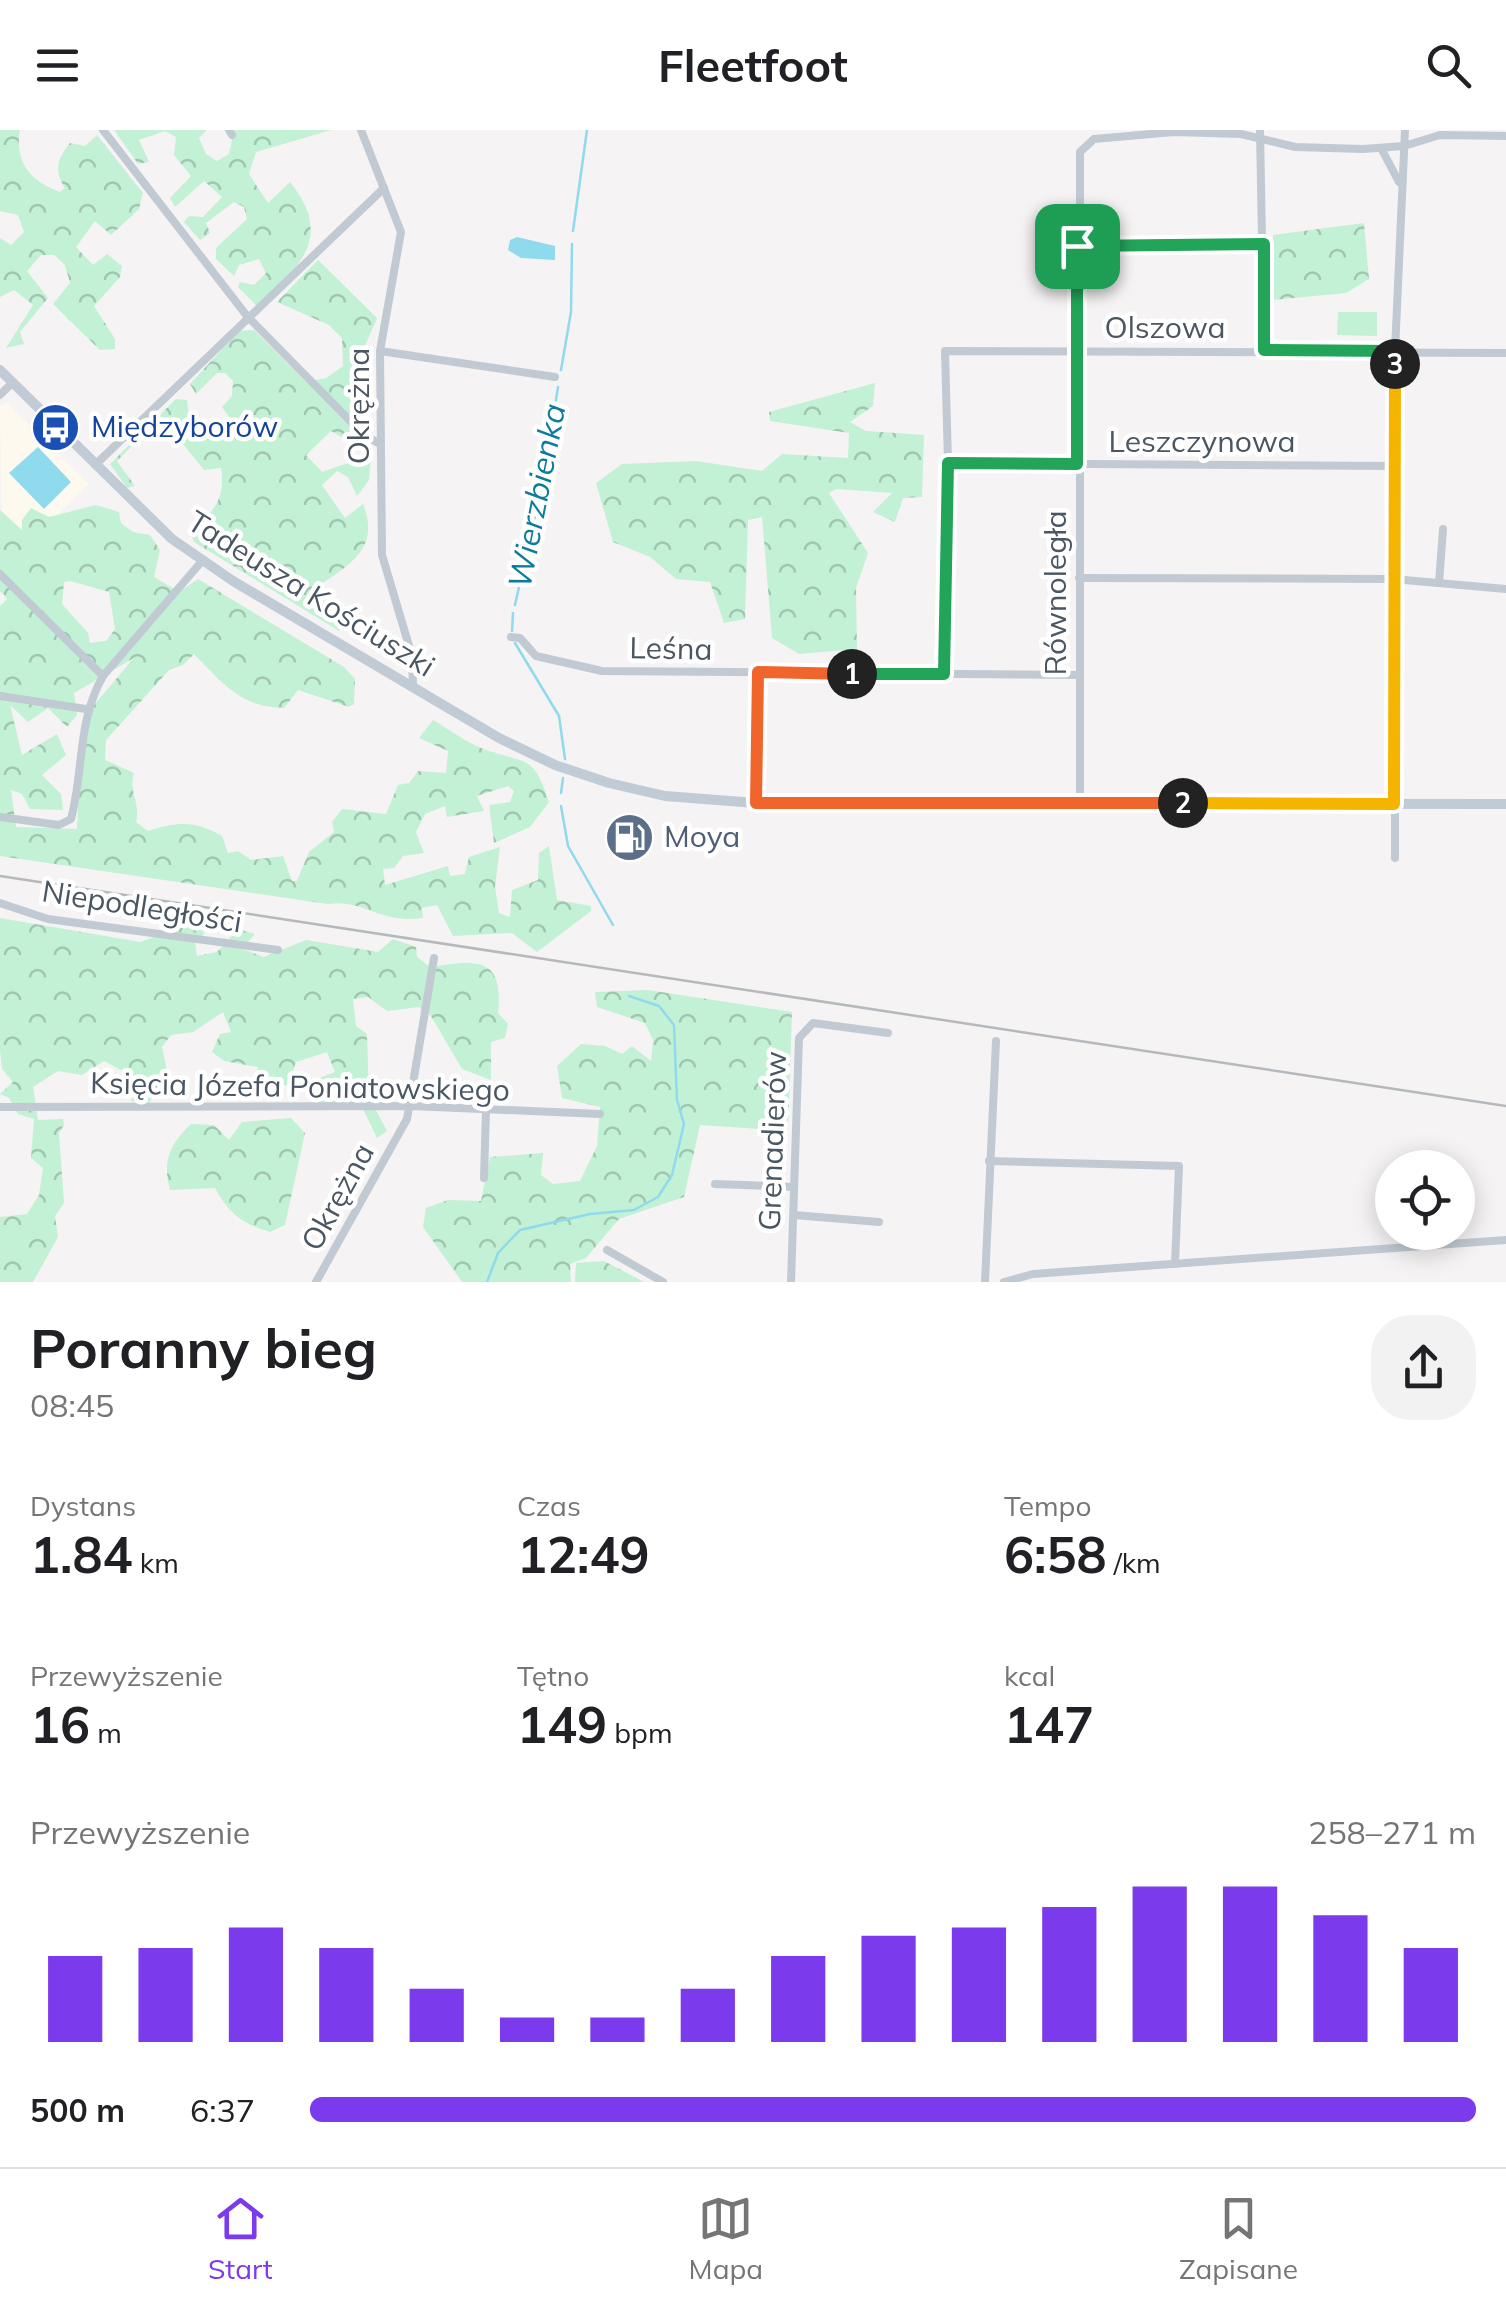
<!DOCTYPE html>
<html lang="pl">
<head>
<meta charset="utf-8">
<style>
	:root { --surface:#fff; --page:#f2f2f2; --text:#202124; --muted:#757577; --line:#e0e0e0; --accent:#7c3aed }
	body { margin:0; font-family:Mulish,sans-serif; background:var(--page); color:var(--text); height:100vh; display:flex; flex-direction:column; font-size:38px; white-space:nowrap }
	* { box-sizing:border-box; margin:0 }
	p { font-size:32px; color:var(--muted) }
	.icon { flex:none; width:55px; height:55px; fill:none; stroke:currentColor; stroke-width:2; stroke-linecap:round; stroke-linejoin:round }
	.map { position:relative; height:1152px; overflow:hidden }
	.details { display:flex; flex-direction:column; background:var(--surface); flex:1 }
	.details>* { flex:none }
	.tools { position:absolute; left:1375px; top:1020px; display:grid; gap:20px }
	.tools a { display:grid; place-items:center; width:100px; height:100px; border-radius:50%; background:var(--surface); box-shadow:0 5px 25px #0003; font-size:50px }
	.pin { position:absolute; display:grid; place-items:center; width:85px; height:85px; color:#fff; margin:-42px; border-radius:20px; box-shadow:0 5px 15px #0006 }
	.km { position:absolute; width:50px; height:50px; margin:-25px; border-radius:50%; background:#222; color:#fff; font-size:28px; line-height:50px; text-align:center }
	.round { display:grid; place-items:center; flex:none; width:105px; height:105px; border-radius:40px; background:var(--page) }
	.headline { display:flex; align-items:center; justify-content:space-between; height:170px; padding:0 30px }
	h1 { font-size:55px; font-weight:700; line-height:75px }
	.figures { display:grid; grid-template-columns:repeat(3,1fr); gap:15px; height:170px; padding:10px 30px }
	.figures div { display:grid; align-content:center }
	.figures b { font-size:50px; font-weight:700 }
	.figures small { font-size:28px; font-weight:400 }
	.figures p { font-size:28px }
	.chart { height:280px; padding:20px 30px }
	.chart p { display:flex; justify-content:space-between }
	.chart svg { width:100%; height:180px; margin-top:10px; stroke:var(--accent); stroke-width:6 }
	ul { padding:0 30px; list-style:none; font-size:32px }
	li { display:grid; grid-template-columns:160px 120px 1fr; align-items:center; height:75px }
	li i { height:25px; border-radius:12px; background:var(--accent) }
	header { display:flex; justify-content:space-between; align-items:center; height:130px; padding:0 30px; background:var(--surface); font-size:45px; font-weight:700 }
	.tabs { display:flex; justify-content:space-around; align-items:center; height:140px; border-top:2px solid var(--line); background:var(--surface); font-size:28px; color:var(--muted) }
	.tabs a { display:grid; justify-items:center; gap:5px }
	.tabs .on { color:var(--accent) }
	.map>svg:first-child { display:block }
	.commercial { fill:#fdf9ef }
	.forest { fill:url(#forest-crowns); fill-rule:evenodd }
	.pitch { fill:#c3f1d5 }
	.water { fill:#90daee }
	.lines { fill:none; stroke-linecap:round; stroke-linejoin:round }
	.stream { stroke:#90daee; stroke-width:2.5 }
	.minor { stroke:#c1cad2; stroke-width:8 }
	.secondary { stroke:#c1cbd6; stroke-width:10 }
	.rail { stroke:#b5b8bd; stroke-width:2.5 }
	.split-1-casing { stroke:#fff; stroke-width:20 }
	.split-2-casing { stroke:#fff; stroke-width:20 }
	.split-3-casing { stroke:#fff; stroke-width:20 }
	.split-4-casing { stroke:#fff; stroke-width:20 }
	.split-1 { stroke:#22a559; stroke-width:12 }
	.split-2 { stroke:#f0652b; stroke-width:12 }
	.split-3 { stroke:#f5b400; stroke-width:12 }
	.split-4 { stroke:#22a559; stroke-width:12 }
	.labels { text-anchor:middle; stroke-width:9; stroke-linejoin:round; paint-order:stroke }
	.street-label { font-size:30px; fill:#4a5661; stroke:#fff }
	.transit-label { font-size:30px; fill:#164399; stroke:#fff; text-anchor:start }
	.service-label { font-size:30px; fill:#4e5e75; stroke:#fff; text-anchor:start }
	.water-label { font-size:32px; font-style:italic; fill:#0c7c9b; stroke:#fff }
</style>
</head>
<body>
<header><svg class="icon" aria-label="menu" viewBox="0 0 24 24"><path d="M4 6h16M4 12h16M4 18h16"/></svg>Fleetfoot<svg class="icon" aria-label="search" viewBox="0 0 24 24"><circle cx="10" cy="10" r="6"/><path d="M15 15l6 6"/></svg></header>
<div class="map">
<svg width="1506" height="1152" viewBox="0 0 1506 1152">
	<defs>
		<pattern id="forest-crowns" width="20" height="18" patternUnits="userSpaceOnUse" patternTransform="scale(2.5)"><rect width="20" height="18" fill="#c3f1d5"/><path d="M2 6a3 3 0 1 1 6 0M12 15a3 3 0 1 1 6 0" fill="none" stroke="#a0c6b0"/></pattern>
	</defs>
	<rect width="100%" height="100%" fill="#f5f3f3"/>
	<!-- commercial -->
	<path class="commercial" d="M6,272L89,354L2,440L0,277Z"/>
	<!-- forest -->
	<g class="forest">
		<path d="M0,0H20C14,32 31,52 60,62L65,58C53,40 58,28 70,13L85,16L97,5L143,63L139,79L111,105L95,91L76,117L93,135L107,124L122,136L120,147L94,176L115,209V219L100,220L53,174L70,153L65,135L54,125H41L27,141L48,168L20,202L24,214L6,218L33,175L14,160L0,167V108L11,115L24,102L18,85L0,81Z"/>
		<path d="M114,0H207L199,8L206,24L217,31L229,24L234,0H331L256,22L249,44L268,73L290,52C334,107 301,136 257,176L238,157L240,152L254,155L266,143L259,129L239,135L234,146L216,129V118L247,89L244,77L234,72L206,93L210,103L200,110L184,92L189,86L203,87L222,67L204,51L175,77L170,68L191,46L174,25L176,7L165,1L139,10L149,32L138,34Z"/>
		<path d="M1364,93L1369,149L1346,163L1273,170V105Z"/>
		<path d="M318,130L377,188L359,230L370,247L363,256L366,287L347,310L331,301L306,325L322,342L371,325L369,350L357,366L348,347L337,341L322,355L345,388L363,374C384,426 337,439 306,466L314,473L336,468L343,478L334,487L343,495L339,501L194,412L190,402C213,382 226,370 221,338L204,340L170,298L144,304L117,331L135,356L127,358L110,334L176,269L187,270L189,287L231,308L238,299L222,277L232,266L233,251L225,243H217L196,264L190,254L239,201L254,200L306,252L326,248L343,236L342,208L329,195L277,172Z"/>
		<path d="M875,253L873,276L850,292L866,301L924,305L922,367L903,368L895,392L873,382L892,363L837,359L829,363L868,423L856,458L857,519L799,524L772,508L762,387L748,390L745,489L724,493L710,452L676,449L650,427L613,412L596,353L622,334L696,331L762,341L782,324L848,328L849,303L770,291L769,282Z"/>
		<path d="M96,375L119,382L121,393L133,402L150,405L160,420L154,447L179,462L198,449L344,537L355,549L354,574L349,577L298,560L284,578C241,578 222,552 194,524L183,535L169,540L106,610L105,630L134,643C128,661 141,674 136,692L148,701C178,692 194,690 222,706L228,723L238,721L251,730L283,726L292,751H297L309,722L334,702L332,692L342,679L386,684L398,655L409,653L418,641L446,643L448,621L419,608L433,590C450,600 470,615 489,621C530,634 534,627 549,672L530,697L494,713L489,675L510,672L514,661L508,656L477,666L484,681L447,687L445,676L425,684L416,702L424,723L403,726L394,738L383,739L385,755L448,736L450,746L465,744L469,727L500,717L495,757L499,783L510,787L512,760L538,750L539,723L549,716L557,770L591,776V781L537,822L512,803L453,806L437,775L422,778L423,788C379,794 364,769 328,774L0,726V476L7,469L0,461V380L22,400V390L31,378L49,387ZM70,451L109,462L115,499L106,511L90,513L88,503L62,474L64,452ZM134,528L88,582L81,617L77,699L16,697L11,660L22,664L30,679L63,680L61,664L42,645L66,625L57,604L22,625L10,575L28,592L48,578L67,597L77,585L74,563Z"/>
		<path d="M0,788L140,812L192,794L205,803L195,813L197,826L217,822L238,799L255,804L242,819L264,827L306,810L378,822L393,809L416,817L417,827L430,837C476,830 504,825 498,883L508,894L505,908L491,912V950L462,939L431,886L419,877L387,881L368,867L353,869L356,896L367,904L369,967L387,1001L377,1008L362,977H324L312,968L309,952L335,942L327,922L296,932L288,955L277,956L268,969L256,965L258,937L224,931L212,922L220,904L231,902L223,882L193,902L171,905L162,917L171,960L168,966L153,967L149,973L131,971L139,954L123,950L121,940L104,931L82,945L58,941L33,957L38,990L63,989L64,995L59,1003L64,1073L55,1086L58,1107L33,1152H0V1087L27,1084L39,1065L43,1038L31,1028L34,989L18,984L9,968L0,964L13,952L2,939L0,920Z"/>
		<path d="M648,860L792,882L788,1001L700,995L684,1067L619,1089L586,1128L570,1134L571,1152H462L423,1097L426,1078L448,1070L481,1071L490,1027L543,1023L541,1045L553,1054L580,1051L597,1016L600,977L562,968L557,936L581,914L605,916L622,924L632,916L651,931L653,910L645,893L597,877L595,862Z"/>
		<path d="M291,988L305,1003L285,1095L270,1102C243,1094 229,1084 215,1058L170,1060C162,1031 170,1014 191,994L214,995L229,1010L242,992Z"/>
		<path d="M604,1131L644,1152H575L576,1133Z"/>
	</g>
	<!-- pitch -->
	<path class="pitch" d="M1338,182H1377V206L1337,205Z"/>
	<!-- water -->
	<g class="water">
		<path d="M517,107L555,116V130L521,128L508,120L510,110Z"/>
		<path d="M38,317L71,352L44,379L9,343Z"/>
	</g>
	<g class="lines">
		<!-- stream -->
		<g class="stream">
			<path d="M573,101L587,0"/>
			<path d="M561,240L571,182L572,114"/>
			<path d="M515,475L545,342L558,257"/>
			<path d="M512,501L513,483"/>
			<path d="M515,513L559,586L565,629"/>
			<path d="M561,663L563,648"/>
			<path d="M561,676L568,716L613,795"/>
			<path d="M487,1152L498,1123L520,1100L590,1084L634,1080L658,1067L672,1045L684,994L677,970L674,895L659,876L629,866"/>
		</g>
		<!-- minor -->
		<g class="minor">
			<path d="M103,0L247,186L364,305L380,314"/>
			<path d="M229,0L232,5"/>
			<path d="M361,0L401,102L380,221L382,425L412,526L413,557"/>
			<path d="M1260,0L1264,220"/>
			<path d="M1381,18L1399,52"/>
			<path d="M1077,116L1264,114"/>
			<path d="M380,221L555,247"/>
			<path d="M0,265L12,253"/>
			<path d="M948,333L1395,336"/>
			<path d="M95,335L384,58"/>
			<path d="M0,444L103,546"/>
			<path d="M1079,448L1393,449L1506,459"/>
			<path d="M1439,453L1443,399"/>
			<path d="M511,507L520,508L536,526L602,541L1079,545"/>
			<path d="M945,545L948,333L945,221L1506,223"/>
			<path d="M0,566L86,579"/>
			<path d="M1080,672V22L1094,9L1174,2L1241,4L1295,17L1363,19L1404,16L1440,5L1506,6"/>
			<path d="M756,673L758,543"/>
			<path d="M0,687L59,695L71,689C84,640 77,592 103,546L202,431"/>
			<path d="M1395,728V221L1405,0"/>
			<path d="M0,773L48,789L278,820"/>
			<path d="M0,977L411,976L600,984"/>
			<path d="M989,1031L1179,1036L1175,1134"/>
			<path d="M484,1048L486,980"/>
			<path d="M715,1054L794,1057"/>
			<path d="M794,1085L879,1092"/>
			<path d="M607,1120L663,1152"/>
			<path d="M316,1152L407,989L434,828"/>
			<path d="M791,1152L799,908L813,893L888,903"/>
			<path d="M985,1152L996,911"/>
			<path d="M1004,1152L1033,1144L1506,1110"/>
		</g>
		<!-- secondary -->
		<path class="secondary" d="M0,240L172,409L233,451L499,608L555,635L609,653L665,666L756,673L1506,674"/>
		<!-- rail -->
		<path class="rail" d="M0,746L1506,976"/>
	</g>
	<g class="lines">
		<defs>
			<path id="split-1" d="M852,544H944L948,333L1077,334V116"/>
			<path id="split-2" d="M852,544L758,542L756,673H1183"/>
			<path id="split-3" d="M1183,673L1394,674L1395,234"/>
			<path id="split-4" d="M1077,116L1264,114V220L1395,221V234"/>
		</defs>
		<!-- split-1 casing -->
		<use href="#split-1" class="split-1-casing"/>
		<!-- split-2 casing -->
		<use href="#split-2" class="split-2-casing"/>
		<!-- split-3 casing -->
		<use href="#split-3" class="split-3-casing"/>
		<!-- split-4 casing -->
		<use href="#split-4" class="split-4-casing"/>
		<!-- split-1 -->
		<use href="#split-1" class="split-1"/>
		<!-- split-2 -->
		<use href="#split-2" class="split-2"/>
		<!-- split-3 -->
		<use href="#split-3" class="split-3"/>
		<!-- split-4 -->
		<use href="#split-4" class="split-4"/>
	</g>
	<!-- icons -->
	<defs>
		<symbol id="bus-disc" viewBox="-11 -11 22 22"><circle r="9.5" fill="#1a4fb4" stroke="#fff"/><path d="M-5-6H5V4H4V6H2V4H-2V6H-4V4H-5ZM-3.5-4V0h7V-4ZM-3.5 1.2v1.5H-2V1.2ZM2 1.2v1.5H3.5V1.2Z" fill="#fff"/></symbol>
		<symbol id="fuel-disc" viewBox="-11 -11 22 22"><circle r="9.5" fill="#5c6f8a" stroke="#fff"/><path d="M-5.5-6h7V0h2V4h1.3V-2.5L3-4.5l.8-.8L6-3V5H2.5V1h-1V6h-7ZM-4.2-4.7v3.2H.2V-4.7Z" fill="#fff"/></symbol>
	</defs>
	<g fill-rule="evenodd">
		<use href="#bus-disc" x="28" y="270" width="55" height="55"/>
		<use href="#fuel-disc" x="602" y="680" width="55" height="55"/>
	</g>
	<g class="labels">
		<!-- street labels -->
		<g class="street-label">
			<text x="1165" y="208">Olszowa</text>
			<text transform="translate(359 276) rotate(-90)" y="10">Okrężna</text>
			<text x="1202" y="322">Leszczynowa</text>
			<text transform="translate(1056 463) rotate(-90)" y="10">Równoległa</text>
			<text transform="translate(311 464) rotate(32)" y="10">Tadeusza Kościuszki</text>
			<text transform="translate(671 519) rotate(1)" y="10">Leśna</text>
			<text transform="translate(142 777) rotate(9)" y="10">Niepodległości</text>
			<text transform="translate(300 957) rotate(1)" y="10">Księcia Józefa Poniatowskiego</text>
			<text transform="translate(773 1011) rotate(-88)" y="10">Grenadierów</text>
			<text transform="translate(338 1067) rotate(-61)" y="10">Okrężna</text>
		</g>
		<!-- transit labels -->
		<g class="transit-label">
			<text x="91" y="307">Międzyborów</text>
		</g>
		<!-- service labels -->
		<g class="service-label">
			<text x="664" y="717">Moya</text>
		</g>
		<!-- water labels -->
		<g class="water-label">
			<text transform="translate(537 366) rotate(-79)" y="11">Wierzbienka</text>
		</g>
	</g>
</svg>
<div class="tools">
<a><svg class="icon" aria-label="locate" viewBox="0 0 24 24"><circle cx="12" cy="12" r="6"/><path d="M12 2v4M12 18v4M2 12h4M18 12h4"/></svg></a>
</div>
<div class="pin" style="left:1077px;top:116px;background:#1e9e55"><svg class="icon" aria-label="arrive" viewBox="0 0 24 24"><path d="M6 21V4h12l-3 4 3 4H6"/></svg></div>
<b class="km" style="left:852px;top:544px">1</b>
<b class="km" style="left:1183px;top:673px">2</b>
<b class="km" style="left:1395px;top:234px">3</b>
</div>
<section class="details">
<div class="headline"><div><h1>Poranny bieg</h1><p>08:45</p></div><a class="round"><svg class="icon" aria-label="share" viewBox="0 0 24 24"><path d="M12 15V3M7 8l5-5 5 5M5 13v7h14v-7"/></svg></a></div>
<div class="figures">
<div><p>Dystans</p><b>1.84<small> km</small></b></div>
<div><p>Czas</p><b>12:49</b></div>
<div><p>Tempo</p><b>6:58<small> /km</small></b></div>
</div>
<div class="figures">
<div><p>Przewyższenie</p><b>16<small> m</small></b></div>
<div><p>Tętno</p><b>149<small> bpm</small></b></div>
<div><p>kcal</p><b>147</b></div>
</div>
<div class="chart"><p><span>Przewyższenie</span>258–271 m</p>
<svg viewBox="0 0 160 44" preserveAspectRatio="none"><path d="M5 44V23M15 44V21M25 44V16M35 44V21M45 44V31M55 44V38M65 44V38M75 44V31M85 44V23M95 44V18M105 44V16M115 44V11M125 44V6M135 44V6M145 44V13M155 44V21"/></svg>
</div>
<ul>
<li><b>500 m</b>6:37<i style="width:100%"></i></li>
</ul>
</section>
<nav class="tabs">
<a class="on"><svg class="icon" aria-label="home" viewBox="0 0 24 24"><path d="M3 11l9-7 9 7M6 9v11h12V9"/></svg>Start</a>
<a><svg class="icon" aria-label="map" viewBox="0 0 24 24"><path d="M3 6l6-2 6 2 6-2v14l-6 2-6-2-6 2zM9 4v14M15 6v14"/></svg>Mapa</a>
<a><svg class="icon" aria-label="saved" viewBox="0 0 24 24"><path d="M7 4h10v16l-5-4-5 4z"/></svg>Zapisane</a>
</nav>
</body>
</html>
